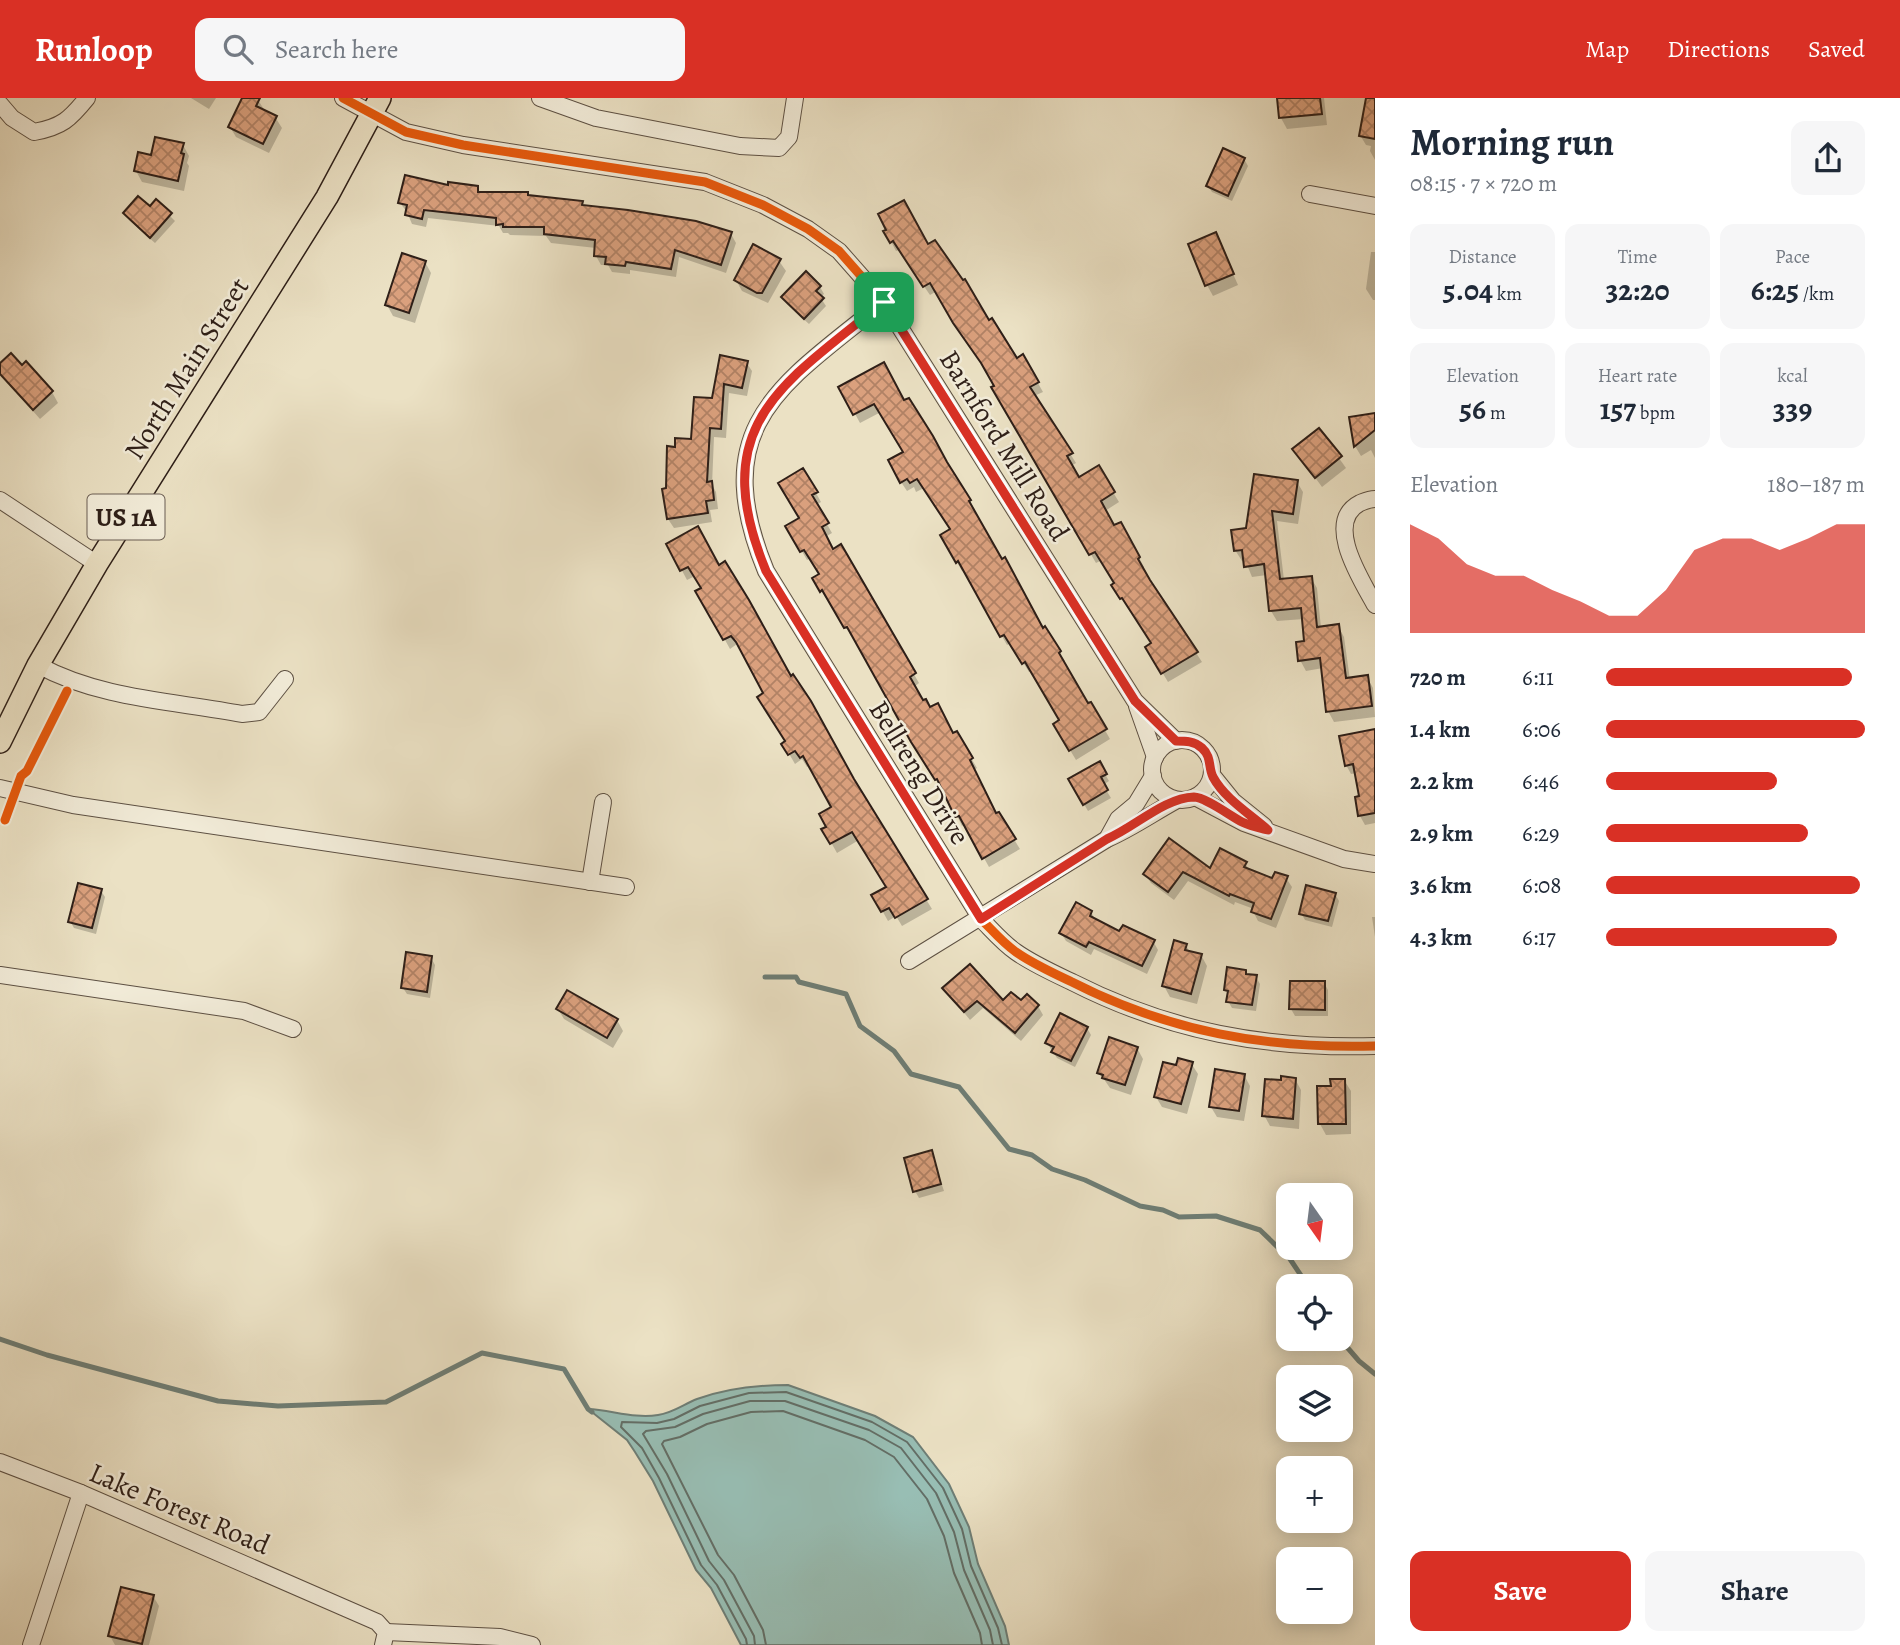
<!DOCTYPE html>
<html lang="en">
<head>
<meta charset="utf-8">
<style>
	:root { --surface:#fff; --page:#f6f6f7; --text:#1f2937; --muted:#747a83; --accent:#d93025 }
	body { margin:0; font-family:Alegreya,serif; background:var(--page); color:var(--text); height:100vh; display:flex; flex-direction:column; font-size:26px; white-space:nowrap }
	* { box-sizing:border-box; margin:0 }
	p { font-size:23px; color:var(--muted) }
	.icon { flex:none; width:38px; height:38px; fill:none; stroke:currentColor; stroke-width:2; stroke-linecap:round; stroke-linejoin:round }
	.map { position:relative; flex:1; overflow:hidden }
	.sheet { display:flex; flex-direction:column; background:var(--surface); width:525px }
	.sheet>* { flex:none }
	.needle { width:46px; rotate:166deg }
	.tools { position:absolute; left:1276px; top:1085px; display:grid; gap:14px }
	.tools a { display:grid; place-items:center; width:77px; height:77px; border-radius:14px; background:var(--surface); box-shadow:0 4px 18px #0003; font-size:35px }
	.pin { position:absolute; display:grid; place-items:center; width:60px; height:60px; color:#fff; margin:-30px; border-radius:14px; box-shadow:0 4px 10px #0006 }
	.round { display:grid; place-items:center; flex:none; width:74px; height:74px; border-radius:14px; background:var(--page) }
	.summary { display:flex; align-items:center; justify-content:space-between; height:119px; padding:0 35px }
	h1 { font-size:38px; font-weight:700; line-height:52px }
	.stats { display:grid; grid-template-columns:repeat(3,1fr); gap:10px; height:119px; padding:7px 35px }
	.stats div { display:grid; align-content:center; border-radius:14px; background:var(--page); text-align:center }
	.stats b { font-size:30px; font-weight:700 }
	.stats small { font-size:19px; font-weight:400 }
	.stats p { font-size:19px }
	.chart { height:196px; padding:14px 35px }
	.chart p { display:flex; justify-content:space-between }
	.chart svg { width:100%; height:126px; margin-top:7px; fill:var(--accent); opacity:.7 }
	.button { display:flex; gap:14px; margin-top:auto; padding:14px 35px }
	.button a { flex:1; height:80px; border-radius:14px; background:var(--accent); color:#fff; font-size:28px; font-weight:700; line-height:80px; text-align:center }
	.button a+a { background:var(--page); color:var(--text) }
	ul { padding:0 35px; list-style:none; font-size:23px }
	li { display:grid; grid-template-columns:112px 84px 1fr; align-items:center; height:52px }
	li i { height:18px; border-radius:9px; background:var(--accent) }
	header { display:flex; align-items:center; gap:42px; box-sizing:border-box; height:98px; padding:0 35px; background:var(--accent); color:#fff }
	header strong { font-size:33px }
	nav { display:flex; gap:38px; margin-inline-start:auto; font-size:24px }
	.search { width:490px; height:63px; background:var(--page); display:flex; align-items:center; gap:18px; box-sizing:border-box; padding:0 24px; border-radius:14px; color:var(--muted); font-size:26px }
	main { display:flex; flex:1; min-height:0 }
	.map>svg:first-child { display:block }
	.water { fill:#98beb4; stroke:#6e7e76; stroke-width:2 }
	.shadow { fill:#0003 }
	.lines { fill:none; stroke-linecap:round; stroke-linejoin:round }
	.shore { stroke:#636e66; stroke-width:2 }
	.stream { stroke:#6e7e76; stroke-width:5 }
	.building { fill:url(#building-cross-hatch); stroke:#2e1f18; stroke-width:2 }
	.minor-casing { stroke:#5d5043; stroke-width:18 }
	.major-casing { stroke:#2e1f18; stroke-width:24 }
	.minor { stroke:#f2ecd9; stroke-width:16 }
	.major { stroke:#ebe1c4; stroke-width:21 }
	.cycleway-casing { stroke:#f2ecd9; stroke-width:13 }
	.cycleway { stroke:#e8590c; stroke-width:9 }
	.route-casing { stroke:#fff; stroke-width:14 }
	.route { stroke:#d93025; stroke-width:9 }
	.labels { text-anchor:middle; stroke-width:5; stroke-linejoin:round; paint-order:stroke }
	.shield { fill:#f2ecd9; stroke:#695c52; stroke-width:2 }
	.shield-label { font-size:26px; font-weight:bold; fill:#2e1f18 }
	.street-label { font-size:28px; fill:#2e1f18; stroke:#f2ecd9 }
</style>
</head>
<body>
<header>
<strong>Runloop</strong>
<div class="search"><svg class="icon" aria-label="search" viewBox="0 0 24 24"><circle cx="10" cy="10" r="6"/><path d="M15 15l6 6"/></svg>Search here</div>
<nav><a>Map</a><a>Directions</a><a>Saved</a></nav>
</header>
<main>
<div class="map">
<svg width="1375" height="1547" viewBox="0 0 1375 1547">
	<defs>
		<pattern id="building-cross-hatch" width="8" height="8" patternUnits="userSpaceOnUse" patternTransform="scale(1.75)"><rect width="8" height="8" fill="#daa07d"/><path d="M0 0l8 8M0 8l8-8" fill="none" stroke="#b18265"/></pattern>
	</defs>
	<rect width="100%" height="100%" fill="#ebe1c4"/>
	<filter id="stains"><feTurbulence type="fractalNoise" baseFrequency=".00286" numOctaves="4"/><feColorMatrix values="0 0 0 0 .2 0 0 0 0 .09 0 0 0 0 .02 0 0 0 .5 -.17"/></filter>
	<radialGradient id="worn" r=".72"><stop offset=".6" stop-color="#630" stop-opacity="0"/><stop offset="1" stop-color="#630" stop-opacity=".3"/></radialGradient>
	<!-- water -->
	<path class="water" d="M788,1287L875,1318L913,1339L949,1386L969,1429L978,1466L1005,1528L1009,1547H741L711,1490L696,1472L653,1383L635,1354L627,1342L588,1311C611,1312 635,1321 658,1317C673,1315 684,1306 697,1301C727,1290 757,1287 788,1287Z"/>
	<!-- shadow -->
	<g class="shadow">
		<path d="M191,0H216L209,11Z"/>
		<path d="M244,0L258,2L265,13L275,19L282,30L269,55L236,39L230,29Z"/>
		<path d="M1279,0H1324L1327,27L1287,31L1281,20Z"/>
		<path d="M1367,2L1375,4V62L1370,53L1371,48L1366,47L1360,37Z"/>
		<path d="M183,47L189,58L187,65L189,68L184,93L142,84L136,73Z"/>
		<path d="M1244,61L1248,68L1232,103L1212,94L1208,88Z"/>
		<path d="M449,89H477L481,96L582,105L585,109L731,136L736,145L726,175L679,159L676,179L630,172V176L612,174L608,167H601L596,158V150L551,145L546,138L510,137L508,135H503L499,128L428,120L426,129L412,126L407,114L400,105Z"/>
		<path d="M156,104L175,123L155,145L129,122L125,116L150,111Z"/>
		<path d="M886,134L928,149L1016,262L1023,259L1043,294L1034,298L1076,365L1071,368L1078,382L1098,370L1119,404L1105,413L1114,430L1121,426L1144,469L1141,471L1149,483L1202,564L1168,584L1147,549L1153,546L1113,488L1116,486L1102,462L1096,465L994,290L996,288L937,193L930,197L899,152L896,153Z"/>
		<path d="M1215,136L1238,187L1213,198L1207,187Z"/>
		<path d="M1371,154H1375V202H1373L1366,191Z"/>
		<path d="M779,163L786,173L768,205L742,193L736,182Z"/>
		<path d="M425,164L431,175L415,225L393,218L387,207Z"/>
		<path d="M820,189L824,196L820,199L826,208L809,226L787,206L783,199Z"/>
		<path d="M721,259L746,264L752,273L747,298L729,295L726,340L714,339L712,387L716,394L718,411L710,412L712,424L674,430L668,421L667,392L676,350L693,343L713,302Z"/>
		<path d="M26,266L52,294L58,305L40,321L0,276V267L22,269Z"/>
		<path d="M841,290L904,304L970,403L975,412L973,413L1043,532L1065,563L1062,565L1087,608L1090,606L1110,641L1076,662L1055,627L1061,623L1032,572L1029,574L1011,545L1007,547L964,472L962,473L942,438L952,432L924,390L916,394L914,389L907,393L901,384L890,362L905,355L881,314L860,325Z"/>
		<path d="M1375,317V360L1371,352L1361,358L1355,348L1351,320Z"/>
		<path d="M1319,332L1346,370L1322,389L1295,352Z"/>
		<path d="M803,372L821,404L816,407L832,435L825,439L833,453L840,448L919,585L914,589L923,604L953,637L956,635L977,670L974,672L996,717L998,716L1020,751L989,769L965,726L962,728L943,690L913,643L853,537L851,538L829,501L827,502L814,481L821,477L811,460L807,462L787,428L801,420Z"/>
		<path d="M1297,384L1303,394L1298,426L1277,423L1284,482L1311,480L1317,490L1321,530L1338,528L1344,539L1350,582L1367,579L1373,590L1375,619L1334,624L1328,613L1323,570L1306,573L1300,562L1306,545L1304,521L1277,523L1271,513L1267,477L1252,479L1245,462L1242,463L1235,452L1248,432Z"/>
		<path d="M668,446L718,469L790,580L932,811L902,828L896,818L888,823L874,798L888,789L859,742L837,755L824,732L828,729L833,709L810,667L807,669L802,661L795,666L784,647L787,644L765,596L737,546L730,551L698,493L703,490L695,478L687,482Z"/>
		<path d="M1375,634V725L1365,727L1360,718L1357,700L1361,699L1357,675L1351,676L1346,667L1341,639Z"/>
		<path d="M1099,666L1109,683L1103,687L1111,700L1088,713L1070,682Z"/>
		<path d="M1245,765L1250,774L1273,782L1286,780L1292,789L1276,830L1258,823L1253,813L1254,811L1235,804L1234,807L1188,783L1174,802L1151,785L1145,776L1210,772Z"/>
		<path d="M101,793L105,799L96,836L74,830L70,823Z"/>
		<path d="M1335,796L1339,803L1332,829L1305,822L1301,815Z"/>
		<path d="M1091,814L1096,823L1120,836L1153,843L1158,852L1147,876L1094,851L1091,857L1066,843L1061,835Z"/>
		<path d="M1372,819H1375V839Z"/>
		<path d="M1186,847L1190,855L1201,857L1207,868L1197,906L1170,899L1164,888Z"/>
		<path d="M431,860L435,867L430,900L407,896L403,890Z"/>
		<path d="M1245,874L1248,878L1256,879L1260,886L1256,913L1232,910L1228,903L1229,897L1226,891Z"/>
		<path d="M1324,885L1328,892V918H1295L1291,911Z"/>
		<path d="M945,891L1003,905H1021L1027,899L1038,908L1043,917L1021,943L983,910L970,922Z"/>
		<path d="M558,911L617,922L623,933L613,950L564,921Z"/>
		<path d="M1087,930L1091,937L1075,969L1057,960L1047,945Z"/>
		<path d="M1137,950L1143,961L1131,997L1110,990L1099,974Z"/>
		<path d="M1191,965L1198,976L1187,1016L1162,1009L1156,999Z"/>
		<path d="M1244,977L1250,988L1244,1023L1217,1019L1211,1009Z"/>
		<path d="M1295,981L1301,992L1299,1031L1270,1028L1264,1017Z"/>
		<path d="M1344,982L1351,993V1036L1326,1037L1320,1026L1333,990Z"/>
		<path d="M931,1054L944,1093L919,1100L915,1093Z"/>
		<path d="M153,1498L159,1508L149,1547H115L110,1538Z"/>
	</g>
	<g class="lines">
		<!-- shore -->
		<g class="shore">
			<path d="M747,1547L746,1541L717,1487L701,1467L659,1380L642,1350L621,1329L622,1324L657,1325L674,1321L700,1308L749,1295L786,1294L872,1324L907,1344L943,1390L962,1431L971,1468L998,1530L1002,1547"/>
			<path d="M755,1547L754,1538L724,1482L709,1463L667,1376L643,1336L646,1333L675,1329L703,1316L750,1303H785L869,1332L901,1350L936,1395L954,1434L964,1472L990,1532L993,1547"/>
			<path d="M766,1547L763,1532L734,1477L718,1457L662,1346L664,1343L680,1339L707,1326L751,1314L783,1313L865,1342L894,1359L927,1401L944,1438L954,1475L980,1535L982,1547"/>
		</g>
		<!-- stream -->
		<g class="stream">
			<path d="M765,879H796L799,884L846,896L860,928L894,953L911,976L959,989L1009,1051L1032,1057L1052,1071L1085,1082L1140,1108L1163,1112L1179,1119L1216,1118L1260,1132L1290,1161L1308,1188"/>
			<path d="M0,1241L47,1257L218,1303L278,1308L386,1304L482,1255L564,1271L588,1311L592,1314"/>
			<path d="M1340,1241L1359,1263L1375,1276"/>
		</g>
	</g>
	<!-- building -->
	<g class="building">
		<path d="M242,0H260L256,8L277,18L263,46L228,29Z"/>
		<path d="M1277,0H1320L1322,16L1279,20Z"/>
		<path d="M1366,0H1375V41L1359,38Z"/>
		<path d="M155,39L184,45L181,55L184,56L178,83L134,73L138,54L151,57Z"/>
		<path d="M1223,50L1245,60L1228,98L1206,88Z"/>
		<path d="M405,77L448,87V84L478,88V94H528V97L583,103L582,107L628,112L696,123L732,134L721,167L675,152L671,171L626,164L625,168L605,166L606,159L594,158L595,142L544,136V129H503V126L496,127V120L424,112L422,121L405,117L407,107L398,105Z"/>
		<path d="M138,98L150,108L156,101L172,115L150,140L123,115Z"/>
		<path d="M904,102L928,146L935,142L963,182L965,181L989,222L992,220L1017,260L1023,256L1039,284L1030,289L1073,355L1067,358L1079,379L1099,367L1115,394L1101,403L1114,427L1121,424L1140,459L1138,461L1150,482L1198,554L1161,576L1145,549L1151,545L1122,500L1120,501L1111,487L1114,485L1095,454L1089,457L991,289L994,288L981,265L953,225L930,185L923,189L893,143L890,145L883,133L886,132L878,116Z"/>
		<path d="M1216,134L1234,176L1205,188L1188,146Z"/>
		<path d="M753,146L781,161L762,195H757L734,182Z"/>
		<path d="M402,155L426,163L409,215L385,207Z"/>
		<path d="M806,173L821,188L816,193L824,200L804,221L781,199Z"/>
		<path d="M11,255L22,267L26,263L53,293L33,312L0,276V265Z"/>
		<path d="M720,257L748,263L742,290L724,286L721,331L710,330L707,384L712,383L714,402L706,403L708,415L667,421L662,391L666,390L667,348L675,349V340L691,341L694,299L712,300Z"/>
		<path d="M884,264L904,302L909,300L933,338L947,364L971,402L969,403L1002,461L1005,459L1043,530L1045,528L1061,553L1059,555L1088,605L1091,604L1107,631L1069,653L1053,626L1059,622L1025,564L1022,566L1004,537L1000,539L958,463L956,465L940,437L950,431L917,381L910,385L907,381L900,385L888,362L903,354L874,306L853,317L838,289Z"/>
		<path d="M1375,315V332L1354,349L1349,319Z"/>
		<path d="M1319,330L1342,358L1315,380L1292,351Z"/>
		<path d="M803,370L818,394L812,397L829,425L822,429L833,451L841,446L916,575L910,579L923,602L926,601L930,609L938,605L953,635L957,633L973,660L970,662L996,715L999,714L1016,741L982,761L959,718L955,719L937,681L935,682L911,644L847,529L844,530L822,492L820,494L812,480L819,476L804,452L800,454L785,428L799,420L778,385Z"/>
		<path d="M1254,376L1298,382L1293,416L1272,413L1280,481L1312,478L1317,529L1339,526L1346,580L1368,577L1372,608L1326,614L1320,560L1298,563L1296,544L1304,543L1301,510L1269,513L1264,466L1244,469L1242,452L1234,453L1231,432L1246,430Z"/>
		<path d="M698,428L719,467L725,463L749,502L791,578L793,576L811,603L854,681L928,801L895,820L889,810L881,814L871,797L886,789L852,734L830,746L821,731L826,729L819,716L831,709L803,658L800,660L795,653L788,657L781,646L785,643L757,599L763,595L736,544L731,538L723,542L695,493L701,490L688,469L680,473L666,446Z"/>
		<path d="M1375,631V715L1358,718L1355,699L1359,698L1353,666L1345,668L1339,638Z"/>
		<path d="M1100,663L1107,676L1101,679L1108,692L1083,707L1068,681Z"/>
		<path d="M1169,740L1210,770L1220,750L1247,764L1244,769L1272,780L1275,774L1288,778L1271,821L1251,814L1254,805L1230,796L1229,798L1183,774L1168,794L1143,776Z"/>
		<path d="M78,785L102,791L92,830L68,824Z"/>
		<path d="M1306,787L1336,795L1328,823L1299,816Z"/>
		<path d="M1076,804L1092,813L1090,818L1119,833L1123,827L1155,842L1142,868L1089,844L1086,849L1059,835Z"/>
		<path d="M1174,842L1187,846L1185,852L1202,856L1191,896L1162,888Z"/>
		<path d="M406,854L432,858L427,894L401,890Z"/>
		<path d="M970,866L1003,902L1011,894L1021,902L1027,896L1039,907L1015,935L977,903L964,914L942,890Z"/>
		<path d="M1227,869L1246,872V876L1257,877L1252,907L1226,904L1228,893L1224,892Z"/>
		<path d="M1290,883H1325V912L1289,911Z"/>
		<path d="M567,892L618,921L607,940L556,911Z"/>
		<path d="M1060,915L1088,929L1071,963L1051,954L1054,949L1045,945Z"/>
		<path d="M1109,939L1138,949L1125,987L1102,980L1103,977L1097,975Z"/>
		<path d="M1178,960L1193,964L1181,1006L1154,999L1163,964L1176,967Z"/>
		<path d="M1215,971L1245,976L1239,1013L1209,1009Z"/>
		<path d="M1281,978L1296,980L1293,1021L1262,1018L1265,981L1281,982Z"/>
		<path d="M1330,981H1345L1346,1026H1318L1317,988H1331Z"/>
		<path d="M932,1052L941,1086L913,1094L904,1060Z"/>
		<path d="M121,1489L154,1497L142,1546L108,1538Z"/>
	</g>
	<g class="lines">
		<defs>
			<g id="minor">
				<path d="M343,0L406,34L463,47L705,84L763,107L808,131L839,153L884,204L1135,603L1176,643"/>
				<path d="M540,0L596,20L740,48L779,50L789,39L795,0"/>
				<path d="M0,6L12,20L34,34C62,29 70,21 87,0"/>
				<path d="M1310,96L1375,108"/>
				<path d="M884,204C781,287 706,327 766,473L981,821C992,832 1003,845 1016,854C1033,866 1053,875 1072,884C1170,934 1266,951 1375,948"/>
				<path d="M1375,401C1369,401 1365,403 1360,405C1323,424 1362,483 1375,507"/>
				<path d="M0,402L97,466"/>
				<path d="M38,567C100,601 174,603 242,616L259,614L285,581"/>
				<path d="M1137,608L1155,659"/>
				<circle cx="1182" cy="672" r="30"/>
				<path d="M1212,677L1233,703L1264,728"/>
				<path d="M0,690L73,707L626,789"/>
				<path d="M1195,699L1244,725L1344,761L1375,766"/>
				<path d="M1107,741L1118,721L1136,706L1153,678"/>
				<path d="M590,784L603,704"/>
				<path d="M909,863L1107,741C1132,730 1153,715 1177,702"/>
				<path d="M0,877L244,913L293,931"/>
				<path d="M0,1364L81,1395L377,1524L386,1534L383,1547"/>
				<path d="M386,1534L500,1539L532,1547"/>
				<path d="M31,1547L81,1395"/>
			</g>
			<path id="major" d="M0,644L38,567L97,466L327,99L380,0"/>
		</defs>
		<!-- minor casing -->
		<use href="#minor" class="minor-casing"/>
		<!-- major casing -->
		<use href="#major" class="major-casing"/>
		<!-- minor -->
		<use href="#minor" class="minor"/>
		<!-- major -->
		<use href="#major" class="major"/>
		<defs>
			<g id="cycleway">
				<path d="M343,0L406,34L463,47L705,84L763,107L808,131L839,153L884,204L1135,603L1176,643"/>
				<path d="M884,204C781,287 706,327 766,473L981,821C992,832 1003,845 1016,854C1033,866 1053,875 1072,884C1170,934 1266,951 1375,948"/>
				<path d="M5,722L21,678L27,673L67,593"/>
			</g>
		</defs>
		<!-- cycleway casing -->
		<use href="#cycleway" class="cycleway-casing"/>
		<!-- cycleway -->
		<use href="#cycleway" class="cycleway"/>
	</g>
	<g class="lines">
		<defs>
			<path id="route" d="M884,204L1135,603L1176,643C1186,643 1194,643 1202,650C1212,659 1208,669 1213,679C1225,701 1250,716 1268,732C1260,730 1250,728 1242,724C1232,719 1205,699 1194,699C1164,700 1135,729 1107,741L981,821L766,473C706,327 781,287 884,204Z"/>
		</defs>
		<!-- route casing -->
		<use href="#route" class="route-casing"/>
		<!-- route -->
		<use href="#route" class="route"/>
	</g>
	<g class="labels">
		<!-- shield labels -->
		<rect class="shield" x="87.5" y="396.5" width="77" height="45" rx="5"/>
		<g class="shield-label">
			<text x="126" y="428">US 1A</text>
		</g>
		<!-- street labels -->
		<g class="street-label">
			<text transform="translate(186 270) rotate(-58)" y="10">North Main Street</text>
			<text transform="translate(1005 347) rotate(58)" y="10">Barnford Mill Road</text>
			<text transform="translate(920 674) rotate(58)" y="10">Bellreng Drive</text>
			<text transform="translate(180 1410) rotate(23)" y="10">Lake Forest Road</text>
		</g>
	</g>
	<rect width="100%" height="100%" filter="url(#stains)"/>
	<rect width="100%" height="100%" fill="url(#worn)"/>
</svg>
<div class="tools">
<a><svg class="needle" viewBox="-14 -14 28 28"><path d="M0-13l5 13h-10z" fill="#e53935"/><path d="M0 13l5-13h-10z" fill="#747a83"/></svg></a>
<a><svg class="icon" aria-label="locate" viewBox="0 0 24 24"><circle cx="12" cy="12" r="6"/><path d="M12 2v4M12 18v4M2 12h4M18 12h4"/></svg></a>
<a><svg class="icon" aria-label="layers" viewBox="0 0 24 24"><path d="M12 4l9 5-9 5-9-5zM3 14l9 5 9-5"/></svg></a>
<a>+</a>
<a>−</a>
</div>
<div class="pin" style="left:884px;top:204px;background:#1e9e55"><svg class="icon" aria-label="arrive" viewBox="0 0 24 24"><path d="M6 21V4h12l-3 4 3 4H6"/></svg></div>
</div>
<section class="sheet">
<div class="summary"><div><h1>Morning run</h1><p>08:15 · 7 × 720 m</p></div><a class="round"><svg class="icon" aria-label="share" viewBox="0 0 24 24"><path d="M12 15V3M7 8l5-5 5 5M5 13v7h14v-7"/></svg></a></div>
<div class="stats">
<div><p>Distance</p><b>5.04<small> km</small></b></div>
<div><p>Time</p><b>32:20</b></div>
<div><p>Pace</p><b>6:25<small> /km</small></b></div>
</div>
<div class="stats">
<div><p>Elevation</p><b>56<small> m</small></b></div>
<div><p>Heart rate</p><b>157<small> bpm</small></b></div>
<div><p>kcal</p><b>339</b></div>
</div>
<div class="chart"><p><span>Elevation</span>180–187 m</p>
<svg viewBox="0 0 160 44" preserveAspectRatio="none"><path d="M0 44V6L10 11L20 20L30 24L40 24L50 29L60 33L70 38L80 38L90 29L100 15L110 11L120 11L130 15L140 11L150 6L160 6V44z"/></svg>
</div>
<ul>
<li><b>720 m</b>6:11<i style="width:95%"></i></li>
<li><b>1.4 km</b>6:06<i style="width:100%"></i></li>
<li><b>2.2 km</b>6:46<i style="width:66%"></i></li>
<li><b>2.9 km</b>6:29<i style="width:78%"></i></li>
<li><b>3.6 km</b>6:08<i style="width:98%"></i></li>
<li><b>4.3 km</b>6:17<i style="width:89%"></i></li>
</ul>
<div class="button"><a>Save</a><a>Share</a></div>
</section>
</main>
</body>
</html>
